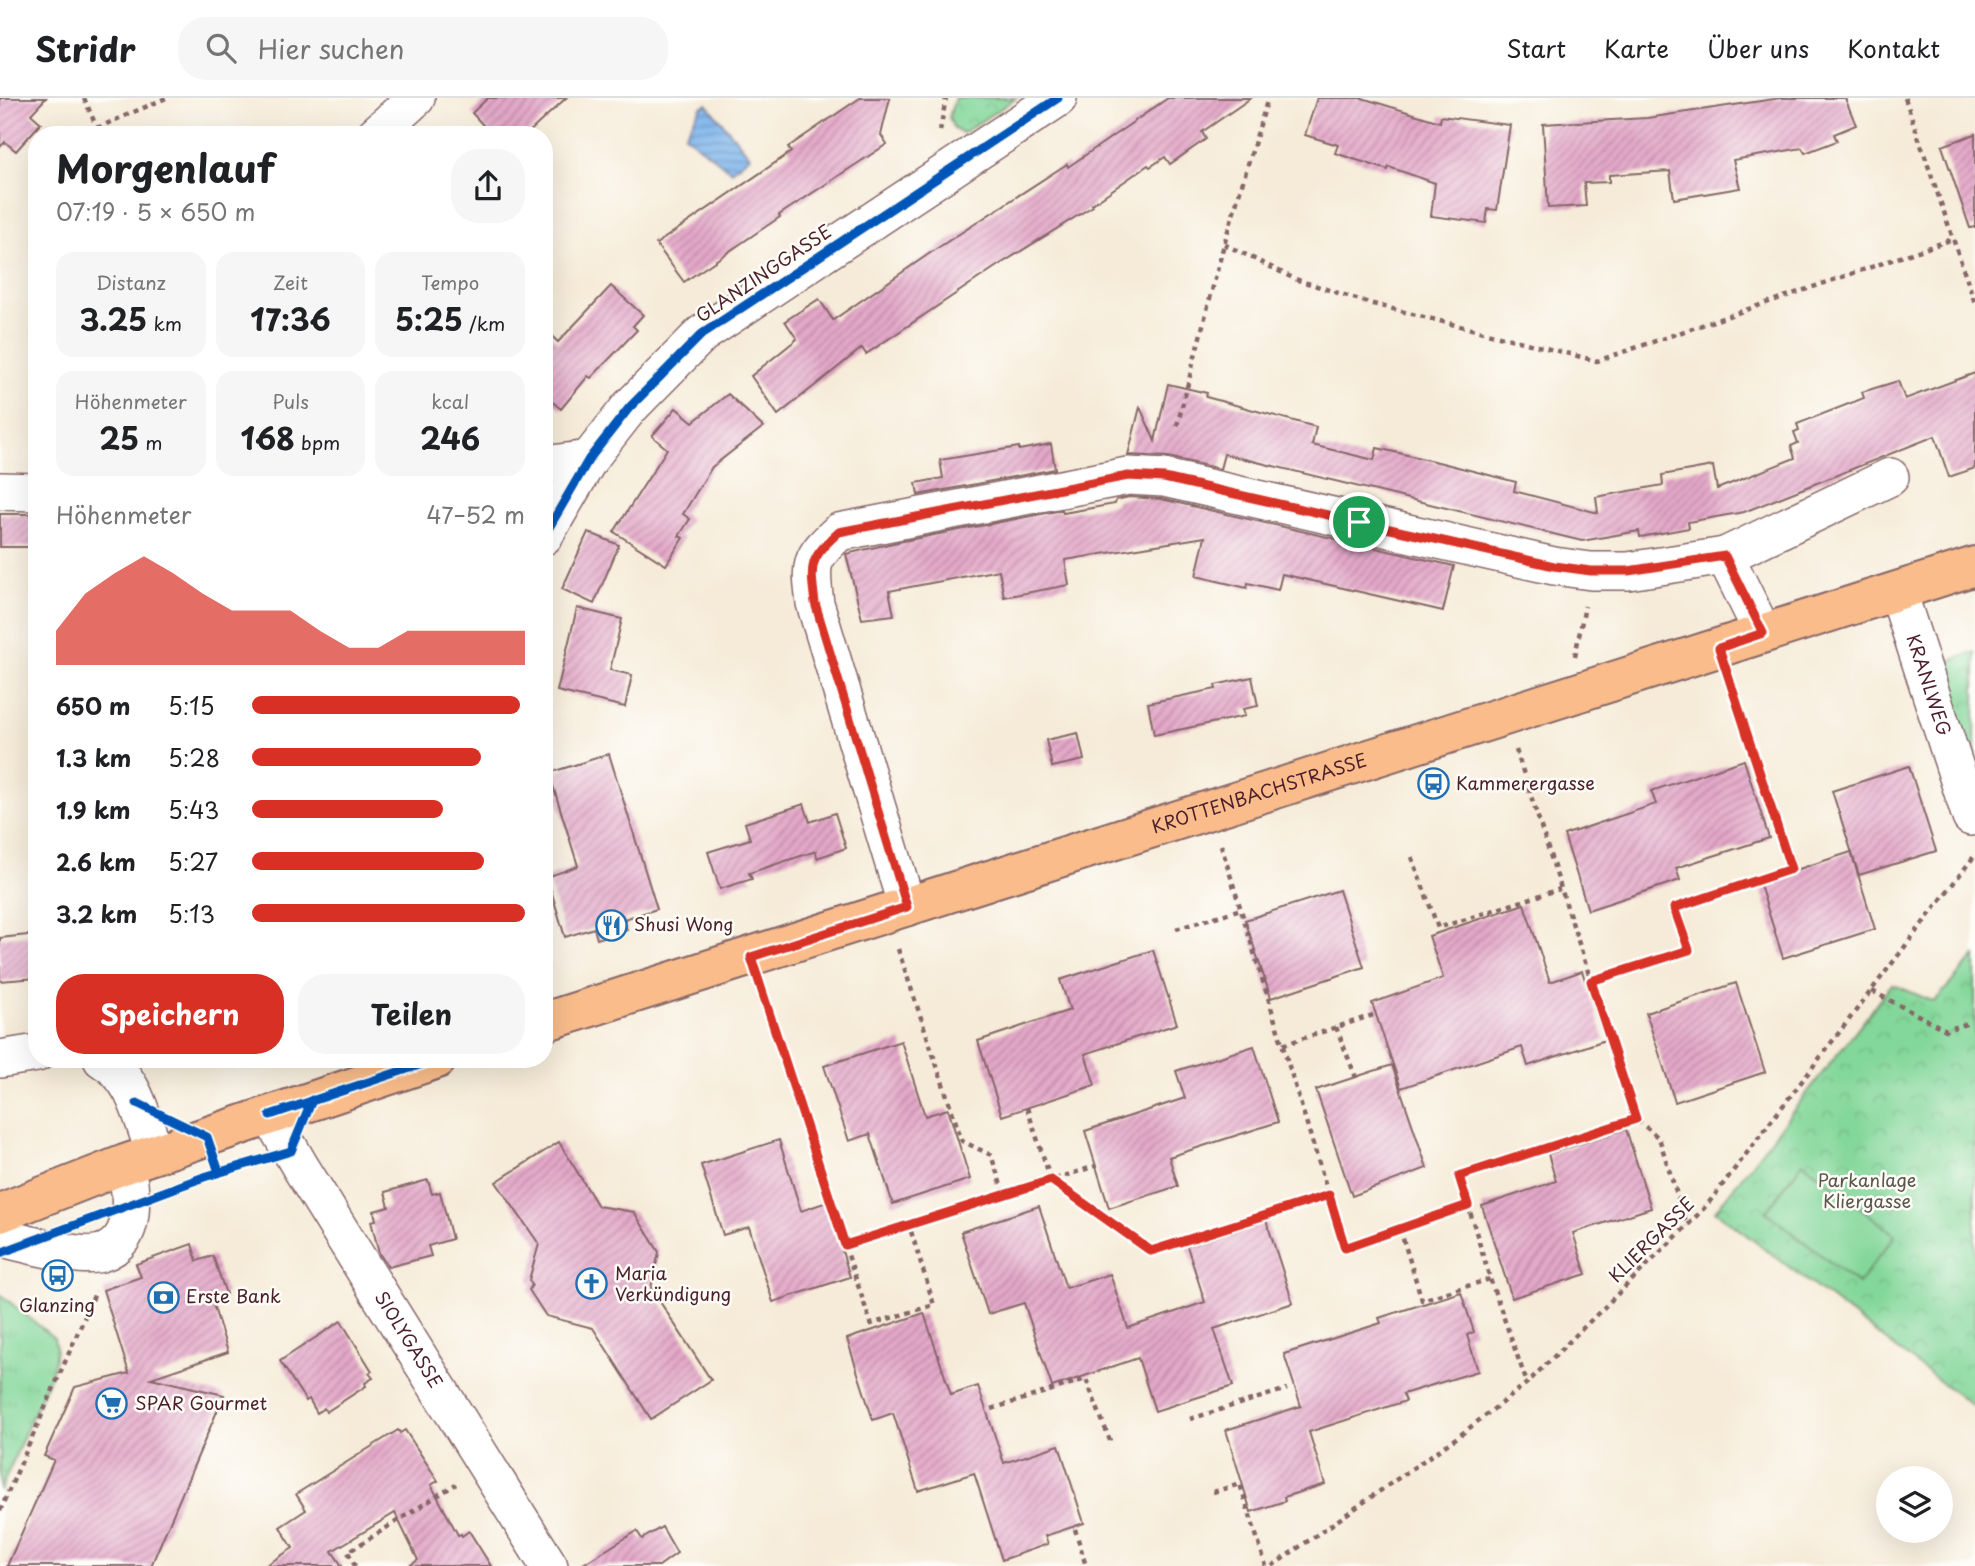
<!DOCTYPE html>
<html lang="de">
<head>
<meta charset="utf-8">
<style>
	:root { --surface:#fff; --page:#f6f6f6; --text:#202124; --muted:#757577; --line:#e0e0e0; --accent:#d93025 }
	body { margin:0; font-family:"Playpen Sans",sans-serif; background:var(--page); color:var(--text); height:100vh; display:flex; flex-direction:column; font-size:26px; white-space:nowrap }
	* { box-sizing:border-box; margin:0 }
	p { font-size:23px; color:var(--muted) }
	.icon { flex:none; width:38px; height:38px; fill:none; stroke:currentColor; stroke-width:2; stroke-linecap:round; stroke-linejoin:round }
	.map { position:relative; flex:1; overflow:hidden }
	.drawer { position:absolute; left:28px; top:28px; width:525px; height:942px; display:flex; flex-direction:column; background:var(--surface); border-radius:28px; box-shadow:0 7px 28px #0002 }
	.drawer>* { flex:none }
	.controls { position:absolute; left:1876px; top:1368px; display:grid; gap:14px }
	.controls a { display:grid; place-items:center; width:77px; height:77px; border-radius:50%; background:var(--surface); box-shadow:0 7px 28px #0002; font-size:35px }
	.pin { position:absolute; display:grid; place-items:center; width:60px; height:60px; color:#fff; margin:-30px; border:4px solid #fff; border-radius:50%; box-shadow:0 2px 7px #0007 }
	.round { display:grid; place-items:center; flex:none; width:74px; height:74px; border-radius:28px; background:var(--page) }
	.summary { display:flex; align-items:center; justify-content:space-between; height:119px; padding:0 28px }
	h1 { font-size:38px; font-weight:700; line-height:52px }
	.stats { display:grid; grid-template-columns:repeat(3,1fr); gap:10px; height:119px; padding:7px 28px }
	.stats div { display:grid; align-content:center; border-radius:18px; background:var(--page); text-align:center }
	.stats b { font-size:30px; font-weight:700 }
	.stats small { font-size:19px; font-weight:400 }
	.stats p { font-size:19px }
	.chart { height:196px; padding:14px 28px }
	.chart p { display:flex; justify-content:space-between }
	.chart svg { width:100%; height:126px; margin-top:7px; fill:var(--accent); opacity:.7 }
	.primary-button { display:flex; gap:14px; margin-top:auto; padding:14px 28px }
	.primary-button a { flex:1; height:80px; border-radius:28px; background:var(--accent); color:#fff; font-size:28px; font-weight:700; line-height:80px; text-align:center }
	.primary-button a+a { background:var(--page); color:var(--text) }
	ul { padding:0 28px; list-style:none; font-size:23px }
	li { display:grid; grid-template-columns:112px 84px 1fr; align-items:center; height:52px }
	li i { height:18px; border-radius:9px; background:var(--accent) }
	header { display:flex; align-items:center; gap:42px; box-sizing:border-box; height:98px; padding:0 35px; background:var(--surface); border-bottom:2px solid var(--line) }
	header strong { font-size:33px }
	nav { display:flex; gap:38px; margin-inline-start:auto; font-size:24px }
	.search { width:490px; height:63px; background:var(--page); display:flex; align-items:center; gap:18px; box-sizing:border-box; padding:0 24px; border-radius:28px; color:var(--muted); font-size:26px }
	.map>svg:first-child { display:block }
	.grass { fill:url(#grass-tufts); stroke:#667b62; stroke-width:2 }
	.park { fill:url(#park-crowns); stroke:#667b62; stroke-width:2 }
	.pitch { fill:#83d79a; stroke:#667b62; stroke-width:2 }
	.water { fill:url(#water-rules); stroke:#636a8c; stroke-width:2 }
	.building { fill:url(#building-hatch) }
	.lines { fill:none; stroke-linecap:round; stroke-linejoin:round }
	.minor-casing { stroke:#866668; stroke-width:40 }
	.major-casing { stroke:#866668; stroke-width:42 }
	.path { stroke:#866668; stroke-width:4.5; stroke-dasharray:5 5; stroke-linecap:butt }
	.minor { stroke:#fff; stroke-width:37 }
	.major { stroke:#f9bc8a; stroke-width:38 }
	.cycleway-casing { stroke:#fdfcf7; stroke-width:13 }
	.cycleway { stroke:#0057b8; stroke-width:9 }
	.route-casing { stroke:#fff; stroke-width:14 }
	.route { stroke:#d93025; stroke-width:9 }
	.labels { text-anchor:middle; stroke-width:5; stroke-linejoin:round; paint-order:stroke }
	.street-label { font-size:18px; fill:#4a1f2b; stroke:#fdfcf7 }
	.poi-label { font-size:18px; fill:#4a1f2b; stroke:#fdfcf7; text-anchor:start }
	.park-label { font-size:18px; fill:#5b564c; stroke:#fdfcf7 }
</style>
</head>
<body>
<header>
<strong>Stridr</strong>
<div class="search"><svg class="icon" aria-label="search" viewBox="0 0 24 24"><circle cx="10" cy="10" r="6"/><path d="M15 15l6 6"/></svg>Hier suchen</div>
<nav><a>Start</a><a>Karte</a><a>Über uns</a><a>Kontakt</a></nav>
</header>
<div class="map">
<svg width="1975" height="1468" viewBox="0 0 1975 1468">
	<defs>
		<pattern id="grass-tufts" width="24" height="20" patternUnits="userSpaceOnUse" patternTransform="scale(1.75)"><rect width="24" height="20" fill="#83d79a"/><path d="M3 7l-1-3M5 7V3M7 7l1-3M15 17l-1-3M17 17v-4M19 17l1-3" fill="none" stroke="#73b885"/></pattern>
		<pattern id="park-crowns" width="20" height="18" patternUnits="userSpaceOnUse" patternTransform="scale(1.75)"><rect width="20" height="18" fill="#83d79a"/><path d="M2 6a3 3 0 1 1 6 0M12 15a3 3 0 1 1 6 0" fill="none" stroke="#73b885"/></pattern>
		<pattern id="water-rules" width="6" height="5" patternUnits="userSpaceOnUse" patternTransform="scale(1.75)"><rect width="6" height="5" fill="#7cb4ec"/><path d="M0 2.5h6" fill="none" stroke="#6892bf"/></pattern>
		<pattern id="building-hatch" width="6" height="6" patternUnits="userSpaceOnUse" patternTransform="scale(1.75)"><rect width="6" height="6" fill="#e4a8c9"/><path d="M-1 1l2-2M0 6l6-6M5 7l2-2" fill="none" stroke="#bb88a3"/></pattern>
	</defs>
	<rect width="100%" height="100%" fill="#fdfcf7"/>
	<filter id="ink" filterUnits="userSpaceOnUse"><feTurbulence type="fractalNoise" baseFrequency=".0143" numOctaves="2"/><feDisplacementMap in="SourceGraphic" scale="14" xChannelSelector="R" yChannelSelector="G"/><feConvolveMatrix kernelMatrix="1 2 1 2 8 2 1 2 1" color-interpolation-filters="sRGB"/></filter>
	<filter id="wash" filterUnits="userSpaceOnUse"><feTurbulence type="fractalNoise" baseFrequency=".00686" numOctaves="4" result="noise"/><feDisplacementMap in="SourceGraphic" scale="28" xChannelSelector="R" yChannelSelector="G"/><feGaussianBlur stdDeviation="1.57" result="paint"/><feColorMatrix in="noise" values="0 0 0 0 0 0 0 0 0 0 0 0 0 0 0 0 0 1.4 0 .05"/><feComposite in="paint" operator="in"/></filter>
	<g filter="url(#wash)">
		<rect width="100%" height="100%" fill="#f6ebd8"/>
		<!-- grass -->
		<path class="grass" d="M0,1196L54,1240L56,1249L54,1268L0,1393Z"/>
		<!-- park -->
		<g class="park">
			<path d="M955,0H1016L963,35L954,31L949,19Z"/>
			<path d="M1975,554V690L1935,568Z"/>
			<path d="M1975,858V1310L1715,1113L1892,886L1934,904Z"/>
		</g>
		<!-- pitch -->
		<path class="pitch" d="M1803,1064L1895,1137L1858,1186L1766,1114Z"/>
		<!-- water -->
		<path class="water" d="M707,6L750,58L731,73L685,37L701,9Z"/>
		<g id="blocks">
			<!-- building -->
			<g class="building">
				<path d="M0,0H46L31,16L41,25L16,53L5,44L0,49Z"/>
				<path d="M488,0H566L526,37H492L472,15Z"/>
				<path d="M860,0H890L881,37L887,46L779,117L780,119L684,184L656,146L791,54L788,49Z"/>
				<path d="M1168,0H1251L1202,34L1206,41L1170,66L1165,59L1150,69L1148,67L1092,106L1093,108L994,170L866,256L862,250L778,317L751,278L797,241L785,223L819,201L833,222L936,151L1067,66L1068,69Z"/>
				<path d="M1317,0H1362L1440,24L1441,18L1510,27L1497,112L1488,111L1486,125L1431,118L1435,85L1389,69L1388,72L1335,55L1338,47L1305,37Z"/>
				<path d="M1781,0H1845L1856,27L1834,36L1837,43L1805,55L1802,50L1733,62L1740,90L1674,101L1670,73L1609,77V84L1584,85L1586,108L1548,110L1543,26L1647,20Z"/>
				<path d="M1975,36V129L1970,130L1942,48Z"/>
				<path d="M611,188L643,217L633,228L637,232L591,280L588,278L561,311L544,297V231L558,244Z"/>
				<path d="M1975,275V370L1949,379L1935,338L1744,414L1688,424L1689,430L1640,439L1639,433L1582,443L1224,356L1220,371L1168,359L1128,357L1140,309L1155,343L1168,286L1207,295L1206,299L1316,329L1312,347L1374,362L1377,350L1442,365L1516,384L1514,393L1598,415L1596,399L1663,387L1662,377L1713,368L1717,391L1795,360L1791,348L1798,345L1794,334L1799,332L1797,326L1864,300L1862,294L1898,283L1905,301Z"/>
				<path d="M728,296L763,329L712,369L683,416L690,421L679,438L683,440L666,467L614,434L667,351L652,338L676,310L693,324Z"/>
				<path d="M1051,346L1055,371L918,397L916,385L943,380L940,362L1019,349V352Z"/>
				<path d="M1129,399L1161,401L1454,468L1443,513L1282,476L1278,492L1248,485L1247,490L1196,478L1205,439L1065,462L1069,487L1004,499L999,472L889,493L894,517L862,521L846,456L893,445L1062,412L1063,415L1115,406L1116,402Z"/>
				<rect x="0" y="416" width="37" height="33"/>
				<path d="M588,434L619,447L594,506L562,491Z"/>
				<path d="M577,510L622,521L610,572L632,577L625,609L557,593Z"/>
				<path d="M1252,579L1258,608L1243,611L1245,618L1154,637L1148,605L1216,591L1215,587Z"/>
				<path d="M1078,635L1084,662L1052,669L1046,642Z"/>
				<path d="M609,656L657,811L624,821L627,832L597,841L594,830L565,839L547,779L578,768L549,675Z"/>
				<path d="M1744,662L1769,740L1676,770L1680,782L1588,812L1564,737L1656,706L1651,693Z"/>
				<path d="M1909,668L1936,753L1859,777L1832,693Z"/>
				<path d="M804,706L810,724L835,715L846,750L817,760L816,753L749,775L752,781L720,791L708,754L750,741L745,725Z"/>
				<path d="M1851,754L1875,831L1783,860L1759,784Z"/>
				<path d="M1339,792L1364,869L1271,900L1245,822Z"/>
				<path d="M1524,806L1550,884L1582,873L1605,942L1528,968L1522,949L1401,990L1372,905L1443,880L1429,838Z"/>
				<path d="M37,836V880L0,883V840Z"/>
				<path d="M1153,852L1177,926L1085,956L1095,987L1002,1018L978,943L1070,912L1060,882Z"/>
				<path d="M1736,885L1765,974L1675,1004L1646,915Z"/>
				<path d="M901,943L925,1018L948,1011L970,1081L893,1106L870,1036L849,1043L824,968Z"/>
				<path d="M1254,948L1278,1024L1169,1059L1178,1088L1109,1110L1085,1033L1185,1000L1176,973Z"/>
				<path d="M1392,967L1427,1070L1352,1098L1316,992Z"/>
				<path d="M1626,1031L1651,1110L1573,1135L1586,1176L1512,1200L1482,1108L1556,1083L1548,1056Z"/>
				<path d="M779,1042L801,1113L827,1104L850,1179L773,1204L749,1129L723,1137L701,1067Z"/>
				<path d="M559,1044L598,1108L634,1114L659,1154L651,1190L711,1282L651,1321L593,1230L546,1218L529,1192L532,1187L529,1182L539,1146L496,1084Z"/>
				<path d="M428,1082L432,1096L440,1094L452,1141L428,1148L431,1158L388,1169L379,1155L371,1123L376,1122L374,1113L389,1109L385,1094Z"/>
				<path d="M1039,1108L1066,1190L1110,1176L1128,1230L1205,1204L1187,1148L1266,1122L1293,1205L1214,1231L1233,1288L1155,1313L1138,1260L1052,1289L1024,1205L988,1216L961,1134Z"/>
				<path d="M192,1146L197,1163L213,1158L226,1196L211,1200L228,1254L151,1280L224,1297L151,1468H7L54,1362L44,1358L75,1289L129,1275L103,1192L141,1179L136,1166Z"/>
				<path d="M1461,1194L1474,1234L1467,1237L1478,1273L1403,1296L1406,1303L1309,1334L1325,1386L1284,1399L1285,1403L1251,1414L1226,1332L1301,1308L1284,1256L1381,1225L1379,1220Z"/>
				<path d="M924,1215L951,1297L978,1288L1004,1365L1059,1347L1084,1425L1045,1438L1048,1446L1002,1462L974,1375L918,1393L893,1315L873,1322L847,1241Z"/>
				<path d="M341,1223L372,1273L369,1275L373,1280L365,1285L366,1288L326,1314L324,1310L317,1315L309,1301L306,1303L280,1263Z"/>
				<path d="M398,1332L400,1335L405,1332L438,1383L431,1387L458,1437L461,1436L462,1438L469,1433L491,1468H409L418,1462L395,1415L332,1453L342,1468H265L293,1450L280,1429L306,1412L296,1396Z"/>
				<path d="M662,1429L677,1455L659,1468H580L637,1433L642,1441Z"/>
			</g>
		</g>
	</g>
	<g filter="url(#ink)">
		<use href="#blocks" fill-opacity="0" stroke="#866668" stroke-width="2"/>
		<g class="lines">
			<defs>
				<g id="minor">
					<path d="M375,37L416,0"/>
					<path d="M544,367L589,361"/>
					<path d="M0,393L37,394"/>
					<path d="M544,438L589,361L629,310L702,236L1058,0"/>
					<path d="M1725,458L1890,379"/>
					<path id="s1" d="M1898,494L1971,719L1975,717"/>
					<path d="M907,809L815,505C810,466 809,461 839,434L1128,378L1164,380L1554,468L1591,473H1628L1725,458L1763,535"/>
					<path d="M0,961L37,955"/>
					<path d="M102,961C136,980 142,1021 155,1056"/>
					<path id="s2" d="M270,1017L301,1070L549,1468"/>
					<path d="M0,1140C24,1144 79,1162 101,1155C139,1144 132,1094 125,1066"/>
				</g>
				<g id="major">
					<path id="s3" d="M544,924L1975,468"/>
					<path d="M0,1115L125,1066L437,961"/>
				</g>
			</defs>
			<!-- minor casing -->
			<use href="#minor" class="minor-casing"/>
			<!-- major casing -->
			<use href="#major" class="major-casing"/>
			<!-- path -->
			<g class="path">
				<path d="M84,0L100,37"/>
				<path d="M1905,0L1975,205"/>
				<path d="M97,30L166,0"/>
				<path d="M940,33L946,0"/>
				<path d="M1224,146L1295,181L1369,205L1597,263L1953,141"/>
				<path d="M1177,328L1224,146L1268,0"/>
				<path d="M1575,558L1585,508"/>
				<path d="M1516,652L1636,1021L1659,1040L1687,1128"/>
				<path d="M1221,747L1345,1150L1468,1107L1490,1181L1527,1285"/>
				<path d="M1412,759L1438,830L1560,791"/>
				<path d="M1176,831L1241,811"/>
				<path d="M898,851L962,1043L991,1057L1004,1096"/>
				<path d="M1591,883L1689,852L1674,810L1791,771L1730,583"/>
				<path d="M762,893L845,1148L1051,1082L1151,1153H1155L1329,1097"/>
				<path d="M1872,893L1946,932L1969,925"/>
				<path d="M1336,929L1357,982"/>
				<path d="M1283,947L1376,916"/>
				<path d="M1027,1010L1051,1082L1096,1068"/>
				<path d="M1468,1107L1459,1078L1636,1021"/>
				<path d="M1400,1131L1422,1202L1490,1181"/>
				<path d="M845,1148L871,1226L934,1207L909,1127"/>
				<path d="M992,1311L1086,1281L1111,1345"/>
				<path d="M1190,1321L1287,1291"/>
				<path d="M1213,1394L1240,1386L1266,1468"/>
				<path d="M0,1413L96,1193"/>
				<path d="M1075,1431L1086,1468"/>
				<path d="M355,1468L348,1454L456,1386"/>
				<path d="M1272,1468L1459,1338L1527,1285L1687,1128L1707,1107L1975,757"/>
			</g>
			<!-- minor -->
			<use href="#minor" class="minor"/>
			<!-- major -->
			<use href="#major" class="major"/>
			<defs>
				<g id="cycleway">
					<path d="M544,438L589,361L629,310L702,236L1058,0"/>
					<path d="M907,809L815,505C810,466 809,461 839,434L1128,378L1164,380L1554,468L1591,473H1628L1725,458L1763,535"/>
					<path d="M137,1005L207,1039L219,1074"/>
					<path d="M270,1017L437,961"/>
					<path d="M0,1155L204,1079L291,1053L312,1002"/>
				</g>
			</defs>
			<!-- cycleway casing -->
			<use href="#cycleway" class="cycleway-casing"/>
			<!-- cycleway -->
			<use href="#cycleway" class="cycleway"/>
		</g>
	</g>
	<g class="lines" filter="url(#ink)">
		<defs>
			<path id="route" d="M1128,378L1164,380L1554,468L1591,473H1628L1725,458L1763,535L1719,550L1791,771L1674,810L1689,852L1591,883L1636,1021L1459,1078L1468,1107L1345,1150L1329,1097L1151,1153L1051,1082L845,1147L751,859L907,809L815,505C810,466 809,461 839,434Z"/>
		</defs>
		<!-- route casing -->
		<use href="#route" class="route-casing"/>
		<!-- route -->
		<use href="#route" class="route"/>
	</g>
	<!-- icons -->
	<defs>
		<symbol id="bus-ring" viewBox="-11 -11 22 22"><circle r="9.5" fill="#fdfcf7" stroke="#1f6fb2" stroke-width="1.5"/><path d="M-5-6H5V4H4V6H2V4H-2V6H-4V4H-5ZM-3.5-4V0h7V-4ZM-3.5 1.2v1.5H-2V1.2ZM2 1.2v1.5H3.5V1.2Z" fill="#1f6fb2"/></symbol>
		<symbol id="restaurant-ring" viewBox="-11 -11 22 22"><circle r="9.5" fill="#fdfcf7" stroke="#1f6fb2" stroke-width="1.5"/><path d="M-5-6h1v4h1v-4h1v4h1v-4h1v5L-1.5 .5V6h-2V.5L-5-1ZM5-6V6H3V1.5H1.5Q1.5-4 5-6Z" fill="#1f6fb2"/></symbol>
		<symbol id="church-ring" viewBox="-11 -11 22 22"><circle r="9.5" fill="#fdfcf7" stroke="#1f6fb2" stroke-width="1.5"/><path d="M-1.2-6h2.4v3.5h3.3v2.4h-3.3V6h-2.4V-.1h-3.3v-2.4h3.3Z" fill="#1f6fb2"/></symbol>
		<symbol id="bank-ring" viewBox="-11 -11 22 22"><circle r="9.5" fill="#fdfcf7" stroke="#1f6fb2" stroke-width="1.5"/><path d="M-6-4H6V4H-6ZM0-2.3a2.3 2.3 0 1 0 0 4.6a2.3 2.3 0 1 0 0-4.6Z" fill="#1f6fb2"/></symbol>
		<symbol id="supermarket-ring" viewBox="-11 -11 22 22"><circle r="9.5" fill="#fdfcf7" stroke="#1f6fb2" stroke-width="1.5"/><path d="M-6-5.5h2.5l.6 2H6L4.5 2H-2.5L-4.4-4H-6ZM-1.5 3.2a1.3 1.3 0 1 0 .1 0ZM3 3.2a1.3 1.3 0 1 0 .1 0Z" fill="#1f6fb2"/></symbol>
	</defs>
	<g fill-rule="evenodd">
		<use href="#bus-ring" x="1416" y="668" width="35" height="35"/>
		<use href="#restaurant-ring" x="594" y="810" width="35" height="35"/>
		<use href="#bus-ring" x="40" y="1160" width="35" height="35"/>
		<use href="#church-ring" x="574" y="1168" width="35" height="35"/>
		<use href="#bank-ring" x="146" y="1182" width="35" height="35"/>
		<use href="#supermarket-ring" x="94" y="1288" width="35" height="35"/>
	</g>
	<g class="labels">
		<!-- street labels -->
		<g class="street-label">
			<text transform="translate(764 176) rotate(-34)" y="6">GLANZINGGASSE</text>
			<text dy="6" stroke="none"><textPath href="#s1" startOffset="98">KRANLWEG</textPath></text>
			<text dy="6" stroke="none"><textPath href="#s3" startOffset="751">KROTTENBACHSTRASSE</textPath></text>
			<text transform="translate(1652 1142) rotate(-45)" y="6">KLIERGASSE</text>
			<text dy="6" stroke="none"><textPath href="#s2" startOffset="264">SIOLYGASSE</textPath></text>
		</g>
		<!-- poi labels -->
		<g class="poi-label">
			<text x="1456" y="692">Kammerergasse</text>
			<text x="634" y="833">Shusi Wong</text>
			<text x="615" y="1182">Maria<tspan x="615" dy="21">Verkündigung</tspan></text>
			<text x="186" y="1205">Erste Bank</text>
			<text x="57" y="1214" text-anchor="middle">Glanzing</text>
			<text x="135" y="1312">SPAR Gourmet</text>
		</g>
		<!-- park labels -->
		<g class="park-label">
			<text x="1867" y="1089">Parkanlage<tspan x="1867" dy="21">Kliergasse</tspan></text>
		</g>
	</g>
</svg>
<div class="controls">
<a><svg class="icon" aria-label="layers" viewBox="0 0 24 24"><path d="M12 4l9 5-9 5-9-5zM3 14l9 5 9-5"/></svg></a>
</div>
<div class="pin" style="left:1359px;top:424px;background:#1e9e55"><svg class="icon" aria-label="arrive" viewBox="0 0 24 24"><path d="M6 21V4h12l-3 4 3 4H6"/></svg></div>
<section class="drawer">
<div class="summary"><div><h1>Morgenlauf</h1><p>07:19 · 5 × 650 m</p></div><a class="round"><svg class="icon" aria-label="share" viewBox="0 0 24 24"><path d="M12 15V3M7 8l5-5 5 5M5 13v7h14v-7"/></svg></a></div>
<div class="stats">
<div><p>Distanz</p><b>3.25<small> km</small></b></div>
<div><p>Zeit</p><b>17:36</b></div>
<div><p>Tempo</p><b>5:25<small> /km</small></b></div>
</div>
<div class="stats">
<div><p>Höhenmeter</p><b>25<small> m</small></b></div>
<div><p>Puls</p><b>168<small> bpm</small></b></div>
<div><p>kcal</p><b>246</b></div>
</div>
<div class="chart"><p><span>Höhenmeter</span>47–52 m</p>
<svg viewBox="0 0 160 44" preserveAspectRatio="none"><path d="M0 44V32L10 19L20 12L30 6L40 12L50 19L60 25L70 25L80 25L90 32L100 38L110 38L120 32L130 32L140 32L150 32L160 32V44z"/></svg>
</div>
<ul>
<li><b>650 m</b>5:15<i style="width:98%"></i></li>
<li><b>1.3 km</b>5:28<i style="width:84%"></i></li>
<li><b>1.9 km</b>5:43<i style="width:70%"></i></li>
<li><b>2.6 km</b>5:27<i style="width:85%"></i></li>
<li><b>3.2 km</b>5:13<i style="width:100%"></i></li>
</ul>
<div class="primary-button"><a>Speichern</a><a>Teilen</a></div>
</section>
</div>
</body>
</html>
